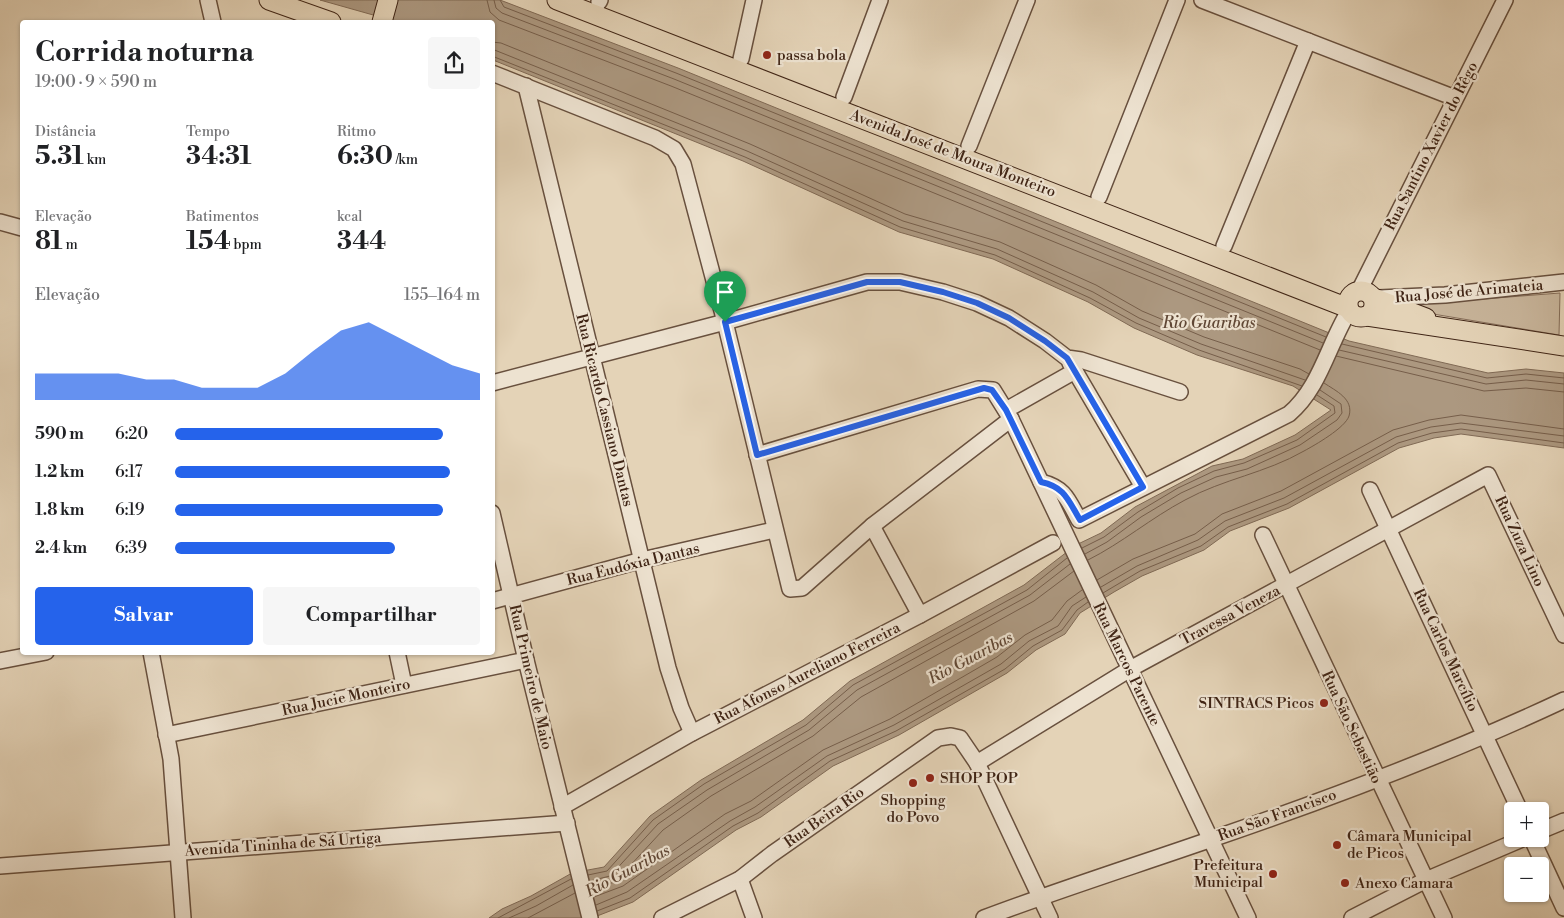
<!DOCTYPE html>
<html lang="pt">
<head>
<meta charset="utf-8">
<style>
	:root { --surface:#fff; --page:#f6f6f6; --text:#202124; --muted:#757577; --accent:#2563eb }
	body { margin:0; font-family:"Libre Bodoni",serif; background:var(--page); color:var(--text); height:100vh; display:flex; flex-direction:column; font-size:19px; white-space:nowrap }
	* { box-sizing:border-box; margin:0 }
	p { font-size:16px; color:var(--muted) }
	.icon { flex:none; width:28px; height:28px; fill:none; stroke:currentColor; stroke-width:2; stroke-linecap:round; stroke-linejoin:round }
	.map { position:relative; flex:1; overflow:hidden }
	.side { position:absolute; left:20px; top:20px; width:475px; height:635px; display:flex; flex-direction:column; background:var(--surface); border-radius:5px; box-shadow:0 1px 4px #0004 }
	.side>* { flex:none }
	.fabs { position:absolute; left:1504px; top:802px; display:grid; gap:10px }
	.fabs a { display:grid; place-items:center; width:45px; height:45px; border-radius:5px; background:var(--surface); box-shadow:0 1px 4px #0004; font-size:25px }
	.pin { position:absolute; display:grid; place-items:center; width:42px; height:42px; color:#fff; margin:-51px -21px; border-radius:50% 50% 50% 0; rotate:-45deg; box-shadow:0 0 5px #0007 }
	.pin .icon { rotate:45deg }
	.round { display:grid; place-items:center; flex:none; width:52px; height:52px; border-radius:5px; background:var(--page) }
	.head { display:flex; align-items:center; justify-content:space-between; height:85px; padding:0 15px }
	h1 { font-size:28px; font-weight:700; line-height:38px }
	.metrics { display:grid; grid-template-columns:repeat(3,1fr); gap:8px; height:85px; padding:5px 15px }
	.metrics div { display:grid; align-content:center }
	.metrics b { font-size:25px; font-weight:700 }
	.metrics small { font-size:14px; font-weight:400 }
	.metrics p { font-size:14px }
	.chart { height:140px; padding:10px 15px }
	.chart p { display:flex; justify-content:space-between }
	.chart svg { width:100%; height:90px; margin-top:5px; fill:var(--accent); opacity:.7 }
	.cta { display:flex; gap:10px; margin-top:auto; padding:10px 15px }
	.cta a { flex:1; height:58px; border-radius:5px; background:var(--accent); color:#fff; font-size:20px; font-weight:700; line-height:58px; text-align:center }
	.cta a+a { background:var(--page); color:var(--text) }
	ul { padding:0 15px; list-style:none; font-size:16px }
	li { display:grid; grid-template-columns:80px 60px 1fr; align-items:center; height:38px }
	li i { height:12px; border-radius:6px; background:var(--accent) }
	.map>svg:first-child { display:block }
	.green { fill:#c8b59b; stroke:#846c58 }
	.water { fill:#ac9880; stroke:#806a55 }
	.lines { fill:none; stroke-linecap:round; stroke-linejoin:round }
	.shore { stroke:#765e4a; stroke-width:1 }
	.minor-casing { stroke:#68503e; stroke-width:18 }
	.major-casing { stroke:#3f2415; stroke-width:21 }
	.minor { stroke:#ede2d0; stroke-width:15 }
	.major { stroke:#e4d3b7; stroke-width:19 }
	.route-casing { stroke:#fff; stroke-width:10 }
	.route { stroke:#2563eb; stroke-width:6 }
	.poi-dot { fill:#8f2418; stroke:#ede2d0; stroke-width:2 }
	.labels { text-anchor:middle; stroke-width:4.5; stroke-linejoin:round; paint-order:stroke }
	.poi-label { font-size:15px; fill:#3f2415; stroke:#ede2d0; text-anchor:start }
	.street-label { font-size:15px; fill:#3f2415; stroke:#ede2d0 }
	.water-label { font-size:16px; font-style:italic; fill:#604735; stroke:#ede2d0 }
</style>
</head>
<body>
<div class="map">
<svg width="1564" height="918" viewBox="0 0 1564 918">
	<rect width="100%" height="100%" fill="#e4d3b7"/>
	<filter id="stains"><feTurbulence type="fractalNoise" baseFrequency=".004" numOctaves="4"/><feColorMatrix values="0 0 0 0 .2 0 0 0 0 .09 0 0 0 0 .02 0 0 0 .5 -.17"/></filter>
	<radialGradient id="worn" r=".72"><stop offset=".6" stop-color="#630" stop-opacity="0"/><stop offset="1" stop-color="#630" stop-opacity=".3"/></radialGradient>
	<!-- green -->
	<path class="green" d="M1560,293L1559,335L1421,312L1418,309L1419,304Z"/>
	<!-- water -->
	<path class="water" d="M320,0H500L678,68L1349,341L1488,373L1526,369L1564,373V448L1461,434L1434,438L1399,448L1289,508L1230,531L1204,550L1142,576L1114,592L1080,613L1065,634L1036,650L1007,673L899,735L833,766L761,817L736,830L633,902L592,918H489L502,909L531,896L572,873L604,867L650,816L701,780L803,720L850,681L1024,585L1076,545L1101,533L1135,507L1212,466L1243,459L1295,435L1331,410L1293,386L1197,355L1134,328L1088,302L993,259L899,232L743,161L493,60L492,22H398Z"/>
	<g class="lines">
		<!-- shore -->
		<g class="shore">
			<path d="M487,0L490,12L499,20L671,86L1320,350"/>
			<path d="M494,0L496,8L502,13L674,79L1323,343"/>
			<path d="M500,0L504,7L676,73L1326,337"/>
			<path d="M492,42L501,43L750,144L905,214L1000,242L1096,285L1142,311L1204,337L1300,369L1309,374"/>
			<path d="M492,49L747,151L903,221L997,249L1093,292L1139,318L1201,344L1305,380"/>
			<path d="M492,56L745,157L900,227L995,255L1090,298L1136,323L1199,350L1302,386"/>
			<path d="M1342,344L1487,378L1526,374L1564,378"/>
			<path d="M1339,350L1486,384L1526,380L1564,384"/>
			<path d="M1336,356L1484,391L1526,388L1564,392"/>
			<path d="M1082,548L1104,537L1138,512L1178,488L1214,471L1244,463L1297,440L1335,413L1334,406L1317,395"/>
			<path d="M1085,554L1107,542L1141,517L1181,493L1216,477L1247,469L1300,445L1337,420L1342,413L1341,404L1320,390"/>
			<path d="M1088,560C1122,543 1151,518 1185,500C1223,479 1266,473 1304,451C1315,445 1345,428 1349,416C1354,399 1336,391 1324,383"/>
			<path d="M1097,580L1133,559L1195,534L1222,514L1281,491L1393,430L1429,420L1461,415L1564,429"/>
			<path d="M1101,587L1137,566L1198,540L1225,521L1284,498L1396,437L1431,427L1461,423L1564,436"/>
			<path d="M1103,593L1140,571L1201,546L1228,527L1287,504L1398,443L1432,433L1461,429L1564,443"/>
			<path d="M588,875L607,871L653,820L704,784L806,725L853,685L1027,590L1067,558"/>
			<path d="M590,881L610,876L658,824L707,790L809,730L857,690L1030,595L1070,564"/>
			<path d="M592,888L615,882L663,830L711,796L813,736L861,697L1034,601L1074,571"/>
			<path d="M594,897L623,886L725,814L751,801L823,750L890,719L997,657L1025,635L1052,620L1067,601L1082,590"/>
			<path d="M596,905L627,892L730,821L755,807L827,756L894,725L1001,664L1029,641L1058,626L1072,606L1086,597"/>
			<path d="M597,911L630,898L733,826L758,813L830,761L896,731L1005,669L1033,646L1062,630L1077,610L1088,602"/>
			<path d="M498,918L571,879"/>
			<path d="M509,918L536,906L573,885"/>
			<path d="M528,918L575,893"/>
		</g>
		<defs>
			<g id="minor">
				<path d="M208,0L213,22"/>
				<path d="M1202,0L1455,98"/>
				<path d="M599,2L600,0"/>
				<path d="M741,59L754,0"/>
				<path d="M492,73L655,138L674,149L683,164L725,322L790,589L802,588L872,526L1011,419"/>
				<path d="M526,86L668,668L681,708L692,733"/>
				<path d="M844,97L880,0"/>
				<path d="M969,146L1027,0"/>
				<path d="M1099,197L1177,0"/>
				<path d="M0,222L22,228"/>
				<path d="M1224,246L1308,41"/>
				<path d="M1359,291L1505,0"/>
				<path d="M1379,298L1445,295L1564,282"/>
				<path d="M1075,371L1143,487"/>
				<path d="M492,383L725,322L867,282H900L943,292L977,303L1009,318L1045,341L1067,358L1081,360L1180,392"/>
				<path d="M1006,410L1075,371L1070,363"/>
				<path d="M757,455L978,389L993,390L1011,419L1248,918"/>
				<path d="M1041,482C1065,488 1068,500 1079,520L1289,414C1320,388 1328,345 1349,311"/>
				<path d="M1370,490L1520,811"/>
				<path d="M492,513L526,660L590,918"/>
				<path d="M872,526L920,615"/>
				<path d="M1263,535L1444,918"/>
				<path d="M492,601L642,560L774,530"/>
				<path d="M151,652L171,759L183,918"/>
				<path d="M397,652L404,685"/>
				<path d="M0,661L46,652"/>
				<path d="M166,735L526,660"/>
				<path d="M977,763L1130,669L1488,475L1564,635"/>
				<path d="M562,807L692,733L920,615L1053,543"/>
				<path d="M1540,831L1564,821"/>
				<path d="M1532,839L1564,908"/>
				<path d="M0,866L567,823"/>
				<path d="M740,879L754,918"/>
				<path d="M662,918L740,879L772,854L938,738L951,736L960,738L977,763L1050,918"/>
				<path d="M984,918C1058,890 1134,866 1209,840C1329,799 1449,754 1564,700"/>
				<path d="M1352,918L1426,880L1522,839"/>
			</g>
			<g id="major">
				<path d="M269,0L331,22"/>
				<path d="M557,0L1348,308"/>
				<path d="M382,22L388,0"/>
				<circle cx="1361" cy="304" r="13"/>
				<path d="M1374,298L1426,318"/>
				<path d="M1367,316L1564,346"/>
			</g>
		</defs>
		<!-- minor casing -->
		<use href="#minor" class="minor-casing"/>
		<!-- major casing -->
		<use href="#major" class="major-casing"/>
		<!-- minor -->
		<use href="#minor" class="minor"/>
		<!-- major -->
		<use href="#major" class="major"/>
	</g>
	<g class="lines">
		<defs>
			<path id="route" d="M867,282H900L943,292L977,303L1009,318L1045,341L1067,358L1143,487L1080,520C1068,500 1065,487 1041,482L1006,410L992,390L984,388L757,455L725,322Z"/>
		</defs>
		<!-- route casing -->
		<use href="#route" class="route-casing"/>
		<!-- route -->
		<use href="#route" class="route"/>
	</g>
	<!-- markers -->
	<g class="poi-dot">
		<circle cx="767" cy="55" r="5"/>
		<circle cx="1324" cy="703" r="5"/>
		<circle cx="930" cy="778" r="5"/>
		<circle cx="913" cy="783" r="5"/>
		<circle cx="1337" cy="845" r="5"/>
		<circle cx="1273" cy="874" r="5"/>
		<circle cx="1345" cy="883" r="5"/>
	</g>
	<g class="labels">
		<!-- poi labels -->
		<g class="poi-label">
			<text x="777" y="60">passa bola</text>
			<text x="1314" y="708" text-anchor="end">SINTRACS Picos</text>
			<text x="940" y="783">SHOP POP</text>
			<text x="913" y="805" text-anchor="middle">Shopping<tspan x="913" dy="17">do Povo</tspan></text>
			<text x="1347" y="841">Câmara Municipal<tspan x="1347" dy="17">de Picos</tspan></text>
			<text x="1263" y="870" text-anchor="end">Prefeitura<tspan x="1263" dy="17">Municipal</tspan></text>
			<text x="1355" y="888">Anexo Camara</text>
		</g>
		<!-- street labels -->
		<g class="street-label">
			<text transform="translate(1431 146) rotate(-63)" y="5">Rua Santino Xavier do Rêgo</text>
			<text transform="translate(953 153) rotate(21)" y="5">Avenida José de Moura Monteiro</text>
			<text transform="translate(1469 291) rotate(-5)" y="5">Rua José de Arimateia</text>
			<text transform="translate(605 410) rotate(76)" y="5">Rua Ricardo Cassiano Dantas</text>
			<text transform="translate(1520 541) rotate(65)" y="5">Rua Zuza Lino</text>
			<text transform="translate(633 564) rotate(-14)" y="5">Rua Eudóxia Dantas</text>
			<text transform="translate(1230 615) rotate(-28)" y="5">Travessa Veneza</text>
			<text transform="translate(1446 650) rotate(65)" y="5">Rua Carlos Marcílio</text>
			<text transform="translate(1127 664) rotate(64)" y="5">Rua Marcos Parente</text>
			<text transform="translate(807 673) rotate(-27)" y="5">Rua Afonso Aureliano Ferreira</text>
			<text transform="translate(531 677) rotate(77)" y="5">Rua Primeiro de Maio</text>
			<text transform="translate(346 697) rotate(-12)" y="5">Rua Jucie Monteiro</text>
			<text transform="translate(1352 727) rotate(65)" y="5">Rua São Sebastião</text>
			<text transform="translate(1277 815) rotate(-20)" y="5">Rua São Francisco</text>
			<text transform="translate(824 817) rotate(-35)" y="5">Rua Beira Rio</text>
			<text transform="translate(283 844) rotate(-4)" y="5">Avenida Tininha de Sá Urtiga</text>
		</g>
		<!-- water labels -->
		<g class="water-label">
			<text x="1209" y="328">Rio Guaribas</text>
			<text transform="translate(970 657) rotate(-28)" y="6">Rio Guaribas</text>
			<text transform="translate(627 870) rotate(-28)" y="6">Rio Guaribas</text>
		</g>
	</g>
	<rect width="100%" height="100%" filter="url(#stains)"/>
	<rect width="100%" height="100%" fill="url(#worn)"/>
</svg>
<div class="fabs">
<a>+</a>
<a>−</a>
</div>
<div class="pin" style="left:725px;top:322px;background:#1e9e55"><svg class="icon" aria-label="arrive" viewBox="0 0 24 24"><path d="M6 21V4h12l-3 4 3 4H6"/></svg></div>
<section class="side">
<div class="head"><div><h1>Corrida noturna</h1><p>19:00 · 9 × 590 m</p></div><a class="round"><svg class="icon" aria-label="share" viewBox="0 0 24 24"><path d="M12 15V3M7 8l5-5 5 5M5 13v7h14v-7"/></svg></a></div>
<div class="metrics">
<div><p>Distância</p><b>5.31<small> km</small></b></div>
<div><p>Tempo</p><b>34:31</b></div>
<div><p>Ritmo</p><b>6:30<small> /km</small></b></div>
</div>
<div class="metrics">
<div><p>Elevação</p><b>81<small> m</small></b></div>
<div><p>Batimentos</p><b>154<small> bpm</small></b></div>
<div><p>kcal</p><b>344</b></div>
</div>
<div class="chart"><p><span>Elevação</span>155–164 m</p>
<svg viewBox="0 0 160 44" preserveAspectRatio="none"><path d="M0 44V31L10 31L20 31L30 31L40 34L50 34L60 38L70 38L80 38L90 31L100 20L110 10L120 6L130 13L140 20L150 27L160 31V44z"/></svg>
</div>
<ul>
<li><b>590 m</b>6:20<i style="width:88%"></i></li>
<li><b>1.2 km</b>6:17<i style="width:90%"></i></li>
<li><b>1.8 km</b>6:19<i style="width:88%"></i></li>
<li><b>2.4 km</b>6:39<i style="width:72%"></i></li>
</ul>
<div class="cta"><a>Salvar</a><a>Compartilhar</a></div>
</section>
</div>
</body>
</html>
